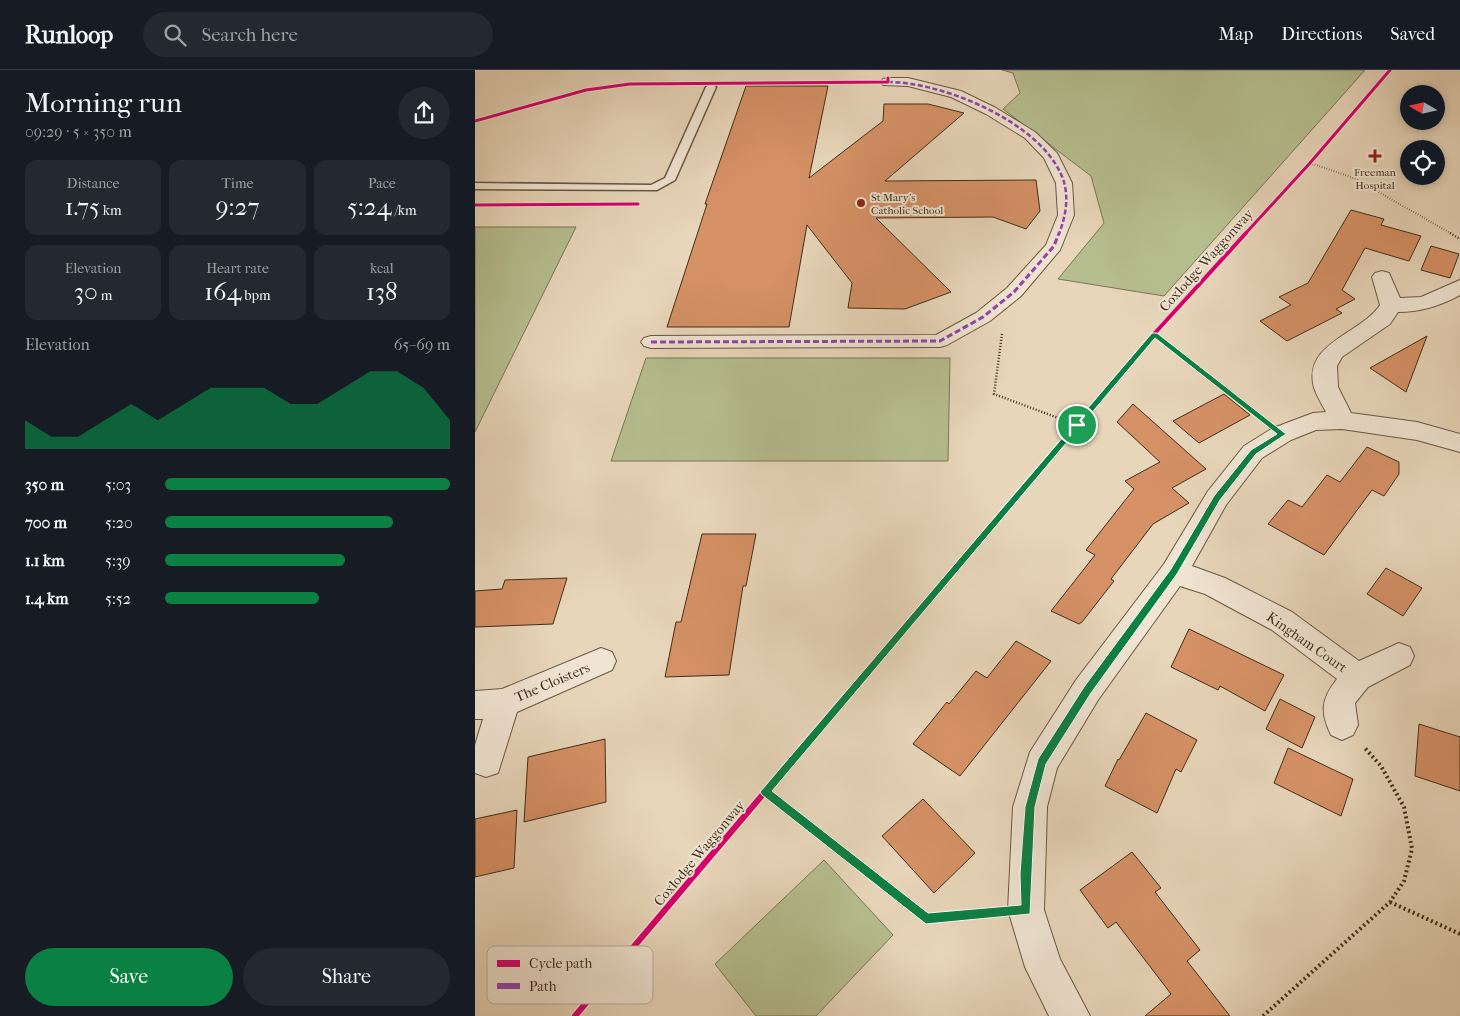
<!DOCTYPE html>
<html lang="en">
<head>
<meta charset="utf-8">
<style>
	:root { --surface:#171b24; --page:#242831; --text:#f1f3f6; --muted:#9ea1a6; --line:#363941; --accent:#0b8043 }
	body { margin:0; font-family:"IM FELL French Canon",serif; background:var(--page); color:var(--text); height:100vh; display:flex; flex-direction:column; font-size:19px; white-space:nowrap }
	* { box-sizing:border-box; margin:0 }
	p { font-size:16px; color:var(--muted) }
	.icon { flex:none; width:28px; height:28px; fill:none; stroke:currentColor; stroke-width:2; stroke-linecap:round; stroke-linejoin:round }
	.map { position:relative; flex:1; overflow:hidden }
	.panel { display:flex; flex-direction:column; background:var(--surface); width:475px }
	.panel>* { flex:none }
	.needle { width:32px; rotate:279deg }
	.buttons { position:absolute; left:925px; top:15px; display:grid; gap:10px }
	.buttons a { display:grid; place-items:center; width:45px; height:45px; border-radius:50%; background:var(--surface); box-shadow:0 2px 8px #0003; font-size:25px }
	.pin { position:absolute; display:grid; place-items:center; width:42px; height:42px; color:#fff; margin:-21px; border:2px solid #fff; border-radius:50%; box-shadow:0 1px 5px #0007 }
	.round { display:grid; place-items:center; flex:none; width:52px; height:52px; border-radius:26px; background:var(--page) }
	.head { display:flex; align-items:center; justify-content:space-between; height:85px; padding:0 25px }
	h1 { font-size:28px; font-weight:600; line-height:38px }
	.stats { display:grid; grid-template-columns:repeat(3,1fr); gap:8px; height:85px; padding:5px 25px }
	.stats div { display:grid; align-content:center; border-radius:12px; background:var(--page); text-align:center }
	.stats b { font-size:25px; font-weight:600 }
	.stats small { font-size:14px; font-weight:400 }
	.stats p { font-size:14px }
	.chart { height:140px; padding:10px 25px }
	.chart p { display:flex; justify-content:space-between }
	.chart svg { width:100%; height:90px; margin-top:5px; fill:var(--accent); opacity:.7 }
	.button { display:flex; gap:10px; margin-top:auto; padding:10px 25px }
	.button a { flex:1; height:58px; border-radius:30px; background:var(--accent); color:#fff; font-size:20px; font-weight:600; line-height:58px; text-align:center }
	.button a+a { background:var(--page); color:var(--text) }
	ul { padding:0 25px; list-style:none; font-size:16px }
	li { display:grid; grid-template-columns:80px 60px 1fr; align-items:center; height:38px }
	li i { height:12px; border-radius:6px; background:var(--accent) }
	header { display:flex; align-items:center; gap:30px; box-sizing:border-box; height:70px; padding:0 25px; background:var(--surface); border-bottom:1px solid var(--line) }
	header strong { font-size:24px }
	nav { display:flex; gap:28px; margin-inline-start:auto; font-size:18px }
	.search { width:350px; height:45px; background:var(--page); display:flex; align-items:center; gap:12px; box-sizing:border-box; padding:0 18px; border-radius:28px; color:var(--muted); font-size:19px }
	main { display:flex; flex:1; min-height:0 }
	.map>svg:first-child { display:block }
	.green { fill:#b6be90; stroke:#7a7655 }
	.building { fill:#d69166; stroke:#3f2e1a }
	.lines { fill:none; stroke-linecap:round; stroke-linejoin:round }
	.service-casing { stroke:#695842; stroke-width:3 }
	.pedestrian-casing { stroke:#695842; stroke-width:2 }
	.minor-casing { stroke:#695842; stroke-width:2 }
	.path-far2 { stroke:#3f2e1a; stroke-width:2; stroke-dasharray:0.5 2; stroke-linecap:butt }
	.path-far1 { stroke:#3f2e1a; stroke-width:2.5; stroke-dasharray:1 2; stroke-linecap:butt }
	.path { stroke:#3f2e1a; stroke-width:4; stroke-dasharray:2 3; stroke-linecap:butt }
	.service { fill:#f0e4d2; fill-rule:evenodd }
	.pedestrian { fill:#f0e4d2; fill-rule:evenodd }
	.minor { fill:#f0e4d2; fill-rule:evenodd }
	.quiet-far1 { stroke:#8e44ad; stroke-width:2.5; stroke-dasharray:5 2.5; stroke-linecap:butt }
	.quiet { stroke:#8e44ad; stroke-width:3; stroke-dasharray:6 3; stroke-linecap:butt }
	.cycleway-far3-casing { stroke:#f0e4d2; stroke-width:5 }
	.cycleway-far2-casing { stroke:#f0e4d2; stroke-width:6 }
	.cycleway-far1-casing { stroke:#f0e4d2; stroke-width:8 }
	.cycleway-casing { stroke:#f0e4d2; stroke-width:9 }
	.cycleway-far3 { stroke:#d6006c; stroke-width:3 }
	.cycleway-far2 { stroke:#d6006c; stroke-width:4 }
	.cycleway-far1 { stroke:#d6006c; stroke-width:5 }
	.cycleway { stroke:#d6006c; stroke-width:6 }
	.route { fill:#0b8043; stroke:#fff; fill-rule:evenodd }
	.poi-dot { fill:#8f2418; stroke:#f0e4d2; stroke-width:2 }
	.labels { text-anchor:middle; stroke-width:4; stroke-linejoin:round; paint-order:stroke }
	.far-poi-label { font-size:11px; fill:#3f2e1a; stroke:#f0e4d2 }
	.street-label { font-size:14px; fill:#3f2e1a; stroke:#f0e4d2 }
	.key { fill:#f0e4d2; stroke:#bbad9b; stroke-width:1 }
	.key-label { font-size:14px; fill:#3f2e1a }
</style>
</head>
<body>
<header>
<strong>Runloop</strong>
<div class="search"><svg class="icon" aria-label="search" viewBox="0 0 24 24"><circle cx="10" cy="10" r="6"/><path d="M15 15l6 6"/></svg>Search here</div>
<nav><a>Map</a><a>Directions</a><a>Saved</a></nav>
</header>
<main>
<section class="panel">
<div class="head"><div><h1>Morning run</h1><p>09:29 · 5 × 350 m</p></div><a class="round"><svg class="icon" aria-label="share" viewBox="0 0 24 24"><path d="M12 15V3M7 8l5-5 5 5M5 13v7h14v-7"/></svg></a></div>
<div class="stats">
<div><p>Distance</p><b>1.75<small> km</small></b></div>
<div><p>Time</p><b>9:27</b></div>
<div><p>Pace</p><b>5:24<small> /km</small></b></div>
</div>
<div class="stats">
<div><p>Elevation</p><b>30<small> m</small></b></div>
<div><p>Heart rate</p><b>164<small> bpm</small></b></div>
<div><p>kcal</p><b>138</b></div>
</div>
<div class="chart"><p><span>Elevation</span>65–69 m</p>
<svg viewBox="0 0 160 44" preserveAspectRatio="none"><path d="M0 44V30L10 38L20 38L30 30L40 22L50 30L60 22L70 14L80 14L90 14L100 22L110 22L120 14L130 6L140 6L150 14L160 30V44z"/></svg>
</div>
<ul>
<li><b>350 m</b>5:03<i style="width:100%"></i></li>
<li><b>700 m</b>5:20<i style="width:80%"></i></li>
<li><b>1.1 km</b>5:39<i style="width:63%"></i></li>
<li><b>1.4 km</b>5:52<i style="width:54%"></i></li>
</ul>
<div class="button"><a>Save</a><a>Share</a></div>
</section>
<div class="map">
<svg width="985" height="946" viewBox="0 0 985 946">
	<rect width="100%" height="100%" fill="#e8d6ba"/>
	<filter id="stains"><feTurbulence type="fractalNoise" baseFrequency=".004" numOctaves="4"/><feColorMatrix values="0 0 0 0 .2 0 0 0 0 .09 0 0 0 0 .02 0 0 0 .5 -.17"/></filter>
	<radialGradient id="worn" r=".72"><stop offset=".6" stop-color="#630" stop-opacity="0"/><stop offset="1" stop-color="#630" stop-opacity=".3"/></radialGradient>
	<!-- green -->
	<g class="green">
		<path d="M527,0H890L689,226L583,209L629,153L616,106L528,39L545,23L538,3Z"/>
		<path d="M0,157H101L0,362Z"/>
		<path d="M171,288H475L473,391H136Z"/>
		<path d="M349,790L418,865L341,946H281L240,894Z"/>
	</g>
	<!-- building -->
	<g class="building">
		<path d="M271,16H353L334,108L408,51L409,34H453L489,43L410,111L561,110L565,141L551,159L518,147L401,148L476,222L430,239L373,238L377,213L332,155L314,257H192L232,134H230Z"/>
		<path d="M876,140L909,149L906,155L946,166L934,191L890,178L867,220L880,229L861,239L867,243L812,271L785,251L816,235L804,227L833,213Z"/>
		<path d="M956,176L984,184L975,208L946,200Z"/>
		<path d="M952,266L931,322L895,298Z"/>
		<path d="M749,324L775,345L724,373L698,351Z"/>
		<path d="M658,334L731,399L697,418L714,433L678,454L636,509L639,511L607,552L604,554L576,541L620,485L611,480L659,419L650,411L685,392L642,352Z"/>
		<path d="M892,377L924,392V404L909,426L897,420L849,485L793,454L813,430L827,437L852,405L865,412Z"/>
		<path d="M227,464H281L271,516H268L254,605L190,607L201,552H206Z"/>
		<path d="M911,498L947,518L928,546L892,524Z"/>
		<path d="M92,508L78,554L0,557V521L27,519L30,510Z"/>
		<path d="M714,559L809,605L790,641L745,616L743,620L696,597Z"/>
		<path d="M541,571L576,591L485,706L438,674L472,632L474,634L501,601L512,608Z"/>
		<path d="M805,629L840,647L827,678L791,659Z"/>
		<path d="M671,643L722,670L706,702L701,699L682,743L630,716L643,689L644,690Z"/>
		<path d="M944,654L985,667V721L940,706Z"/>
		<path d="M130,669L131,732L49,752L53,687Z"/>
		<path d="M813,678L878,709L866,746L799,713Z"/>
		<path d="M448,729L500,783L459,823L407,766Z"/>
		<path d="M42,740L39,798L0,807V749Z"/>
		<path d="M657,782L686,818L680,822L725,880L712,891L755,946H670L696,924L641,852L633,858L605,820Z"/>
	</g>
	<g class="lines">
		<defs>
			<path id="service" d="M236,14L241,17L200,110L182,120L0,119V113L176,115L190,108L231,17Z"/>
			<path id="pedestrian" d="M413,8H433L486,21L521,38L560,62L582,83L597,113L599,145L585,180L546,226L515,251L472,275L465,277L176,278L169,276L166,272L169,268L176,266L461,265L501,243L532,218L571,175L583,145L581,113L569,88L550,68L511,44L476,27L433,16L408,15L406,12L408,9Z"/>
			<g id="minor">
				<path d="M907,201L914,203L925,228L946,227L985,210V225C965,236 945,242 923,242L915,254L867,287L862,296L863,317L876,343L942,352L985,364V382L942,370L867,359L841,360L816,370L787,388L751,435L717,496L750,508L817,542L884,591L924,573L935,577L939,586L935,595L893,617L880,633L883,655L878,665L867,670L856,665C845,642 846,629 862,609L797,560L730,524L705,516L623,630L582,698L572,737L569,840L585,889L615,946H574L550,897L533,840L538,737L555,682L601,610L689,494L733,421L769,376L798,358L838,343L851,342C847,335 842,326 839,318C827,273 886,264 905,235L897,207L900,203Z"/>
				<path d="M126,578L137,582L141,591L137,600L42,642L23,703L11,707L0,703V675L8,649H0V621L27,619Z"/>
			</g>
		</defs>
		<!-- service casing -->
		<use href="#service" class="service-casing"/>
		<!-- pedestrian casing -->
		<use href="#pedestrian" class="pedestrian-casing"/>
		<!-- minor casing -->
		<use href="#minor" class="minor-casing"/>
		<!-- path-far2 -->
		<path class="path-far2" d="M835,93L879,108L977,164"/>
		<!-- path-far1 -->
		<g class="path-far1">
			<path d="M975,163L985,169"/>
			<path d="M527,264L519,324L602,355"/>
			<path d="M679,264L785,347"/>
		</g>
		<!-- path -->
		<g class="path">
			<path d="M290,721L451,849L515,843"/>
			<path d="M915,832L985,864"/>
			<path d="M788,946L915,832L929,811L937,779L929,737L906,696L889,677"/>
		</g>
		<!-- service -->
		<use href="#service" class="service"/>
		<!-- pedestrian -->
		<use href="#pedestrian" class="pedestrian"/>
		<!-- minor -->
		<use href="#minor" class="minor"/>
		<!-- quiet-far1 -->
		<path class="quiet-far1" d="M413,12C469,12 571,54 589,112C594,130 590,148 584,164"/>
		<!-- quiet -->
		<path class="quiet" d="M176,272L465,271L508,247L539,222L579,176L584,163"/>
		<defs>
			<g id="cycleway-far3">
				<path d="M0,51L111,20L155,14L413,12V8"/>
				<path d="M0,135L163,134"/>
				<path d="M770,164L835,93L915,0"/>
			</g>
			<path id="cycleway-far2" d="M590,369L679,264L771,163"/>
			<path id="cycleway-far1" d="M372,626L591,368"/>
			<path id="cycleway" d="M100,946L373,624"/>
		</defs>
		<!-- cycleway-far3 casing -->
		<use href="#cycleway-far3" class="cycleway-far3-casing"/>
		<!-- cycleway-far2 casing -->
		<use href="#cycleway-far2" class="cycleway-far2-casing"/>
		<!-- cycleway-far1 casing -->
		<use href="#cycleway-far1" class="cycleway-far1-casing"/>
		<!-- cycleway casing -->
		<use href="#cycleway" class="cycleway-casing"/>
		<!-- cycleway-far3 -->
		<use href="#cycleway-far3" class="cycleway-far3"/>
		<!-- cycleway-far2 -->
		<use href="#cycleway-far2" class="cycleway-far2"/>
		<!-- cycleway-far1 -->
		<use href="#cycleway-far1" class="cycleway-far1"/>
		<!-- cycleway -->
		<use href="#cycleway" class="cycleway"/>
	</g>
	<!-- route -->
	<path class="route" d="M677,263H682L811,364L781,384L745,430L702,504L616,623L571,694L560,737L555,844L451,854L287,725L285,722ZM680,268L802,364L776,380L739,426L696,499L609,617L563,689L550,737L545,804L546,835L453,843L297,721Z"/>
	<!-- markers -->
	<g class="poi-dot">
		<path d="M897.5 78.5h5v5h5v5h-5v5h-5v-5h-5v-5h5z"/>
		<circle cx="386" cy="133" r="5"/>
	</g>
	<g class="labels">
		<!-- far-poi labels -->
		<g class="far-poi-label">
			<text x="900" y="106">Freeman<tspan x="900" dy="13">Hospital</tspan></text>
			<text x="396" y="131" text-anchor="start">St Mary's<tspan x="396" dy="13">Catholic School</tspan></text>
		</g>
		<!-- street labels -->
		<g class="street-label">
			<text transform="translate(731 190) rotate(-48)" y="5">Coxlodge Waggonway</text>
			<text transform="translate(832 572) rotate(35)" y="5">Kingham Court</text>
			<text transform="translate(77 612) rotate(-23)" y="5">The Cloisters</text>
			<text transform="translate(224 783) rotate(-50)" y="5">Coxlodge Waggonway</text>
		</g>
	</g>
	<!-- legend -->
	<rect x="12" y="876" width="166" height="58" rx="8" class="key"/>
	<rect x="22" y="890" width="23" height="7" fill="#d6006c"/>
	<rect x="22" y="913" width="23" height="6" fill="#8e44ad"/>
	<g class="key-label">
		<text x="54" y="898">Cycle path</text>
		<text x="54" y="921">Path</text>
	</g>
	<rect width="100%" height="100%" filter="url(#stains)"/>
	<rect width="100%" height="100%" fill="url(#worn)"/>
</svg>
<div class="buttons">
<a><svg class="needle" viewBox="-14 -14 28 28"><path d="M0-13l5 13h-10z" fill="#e53935"/><path d="M0 13l5-13h-10z" fill="#9ea1a6"/></svg></a>
<a><svg class="icon" aria-label="locate" viewBox="0 0 24 24"><circle cx="12" cy="12" r="6"/><path d="M12 2v4M12 18v4M2 12h4M18 12h4"/></svg></a>
</div>
<div class="pin" style="left:602px;top:355px;background:#1e9e55"><svg class="icon" aria-label="arrive" viewBox="0 0 24 24"><path d="M6 21V4h12l-3 4 3 4H6"/></svg></div>
</div>
</main>
</body>
</html>
